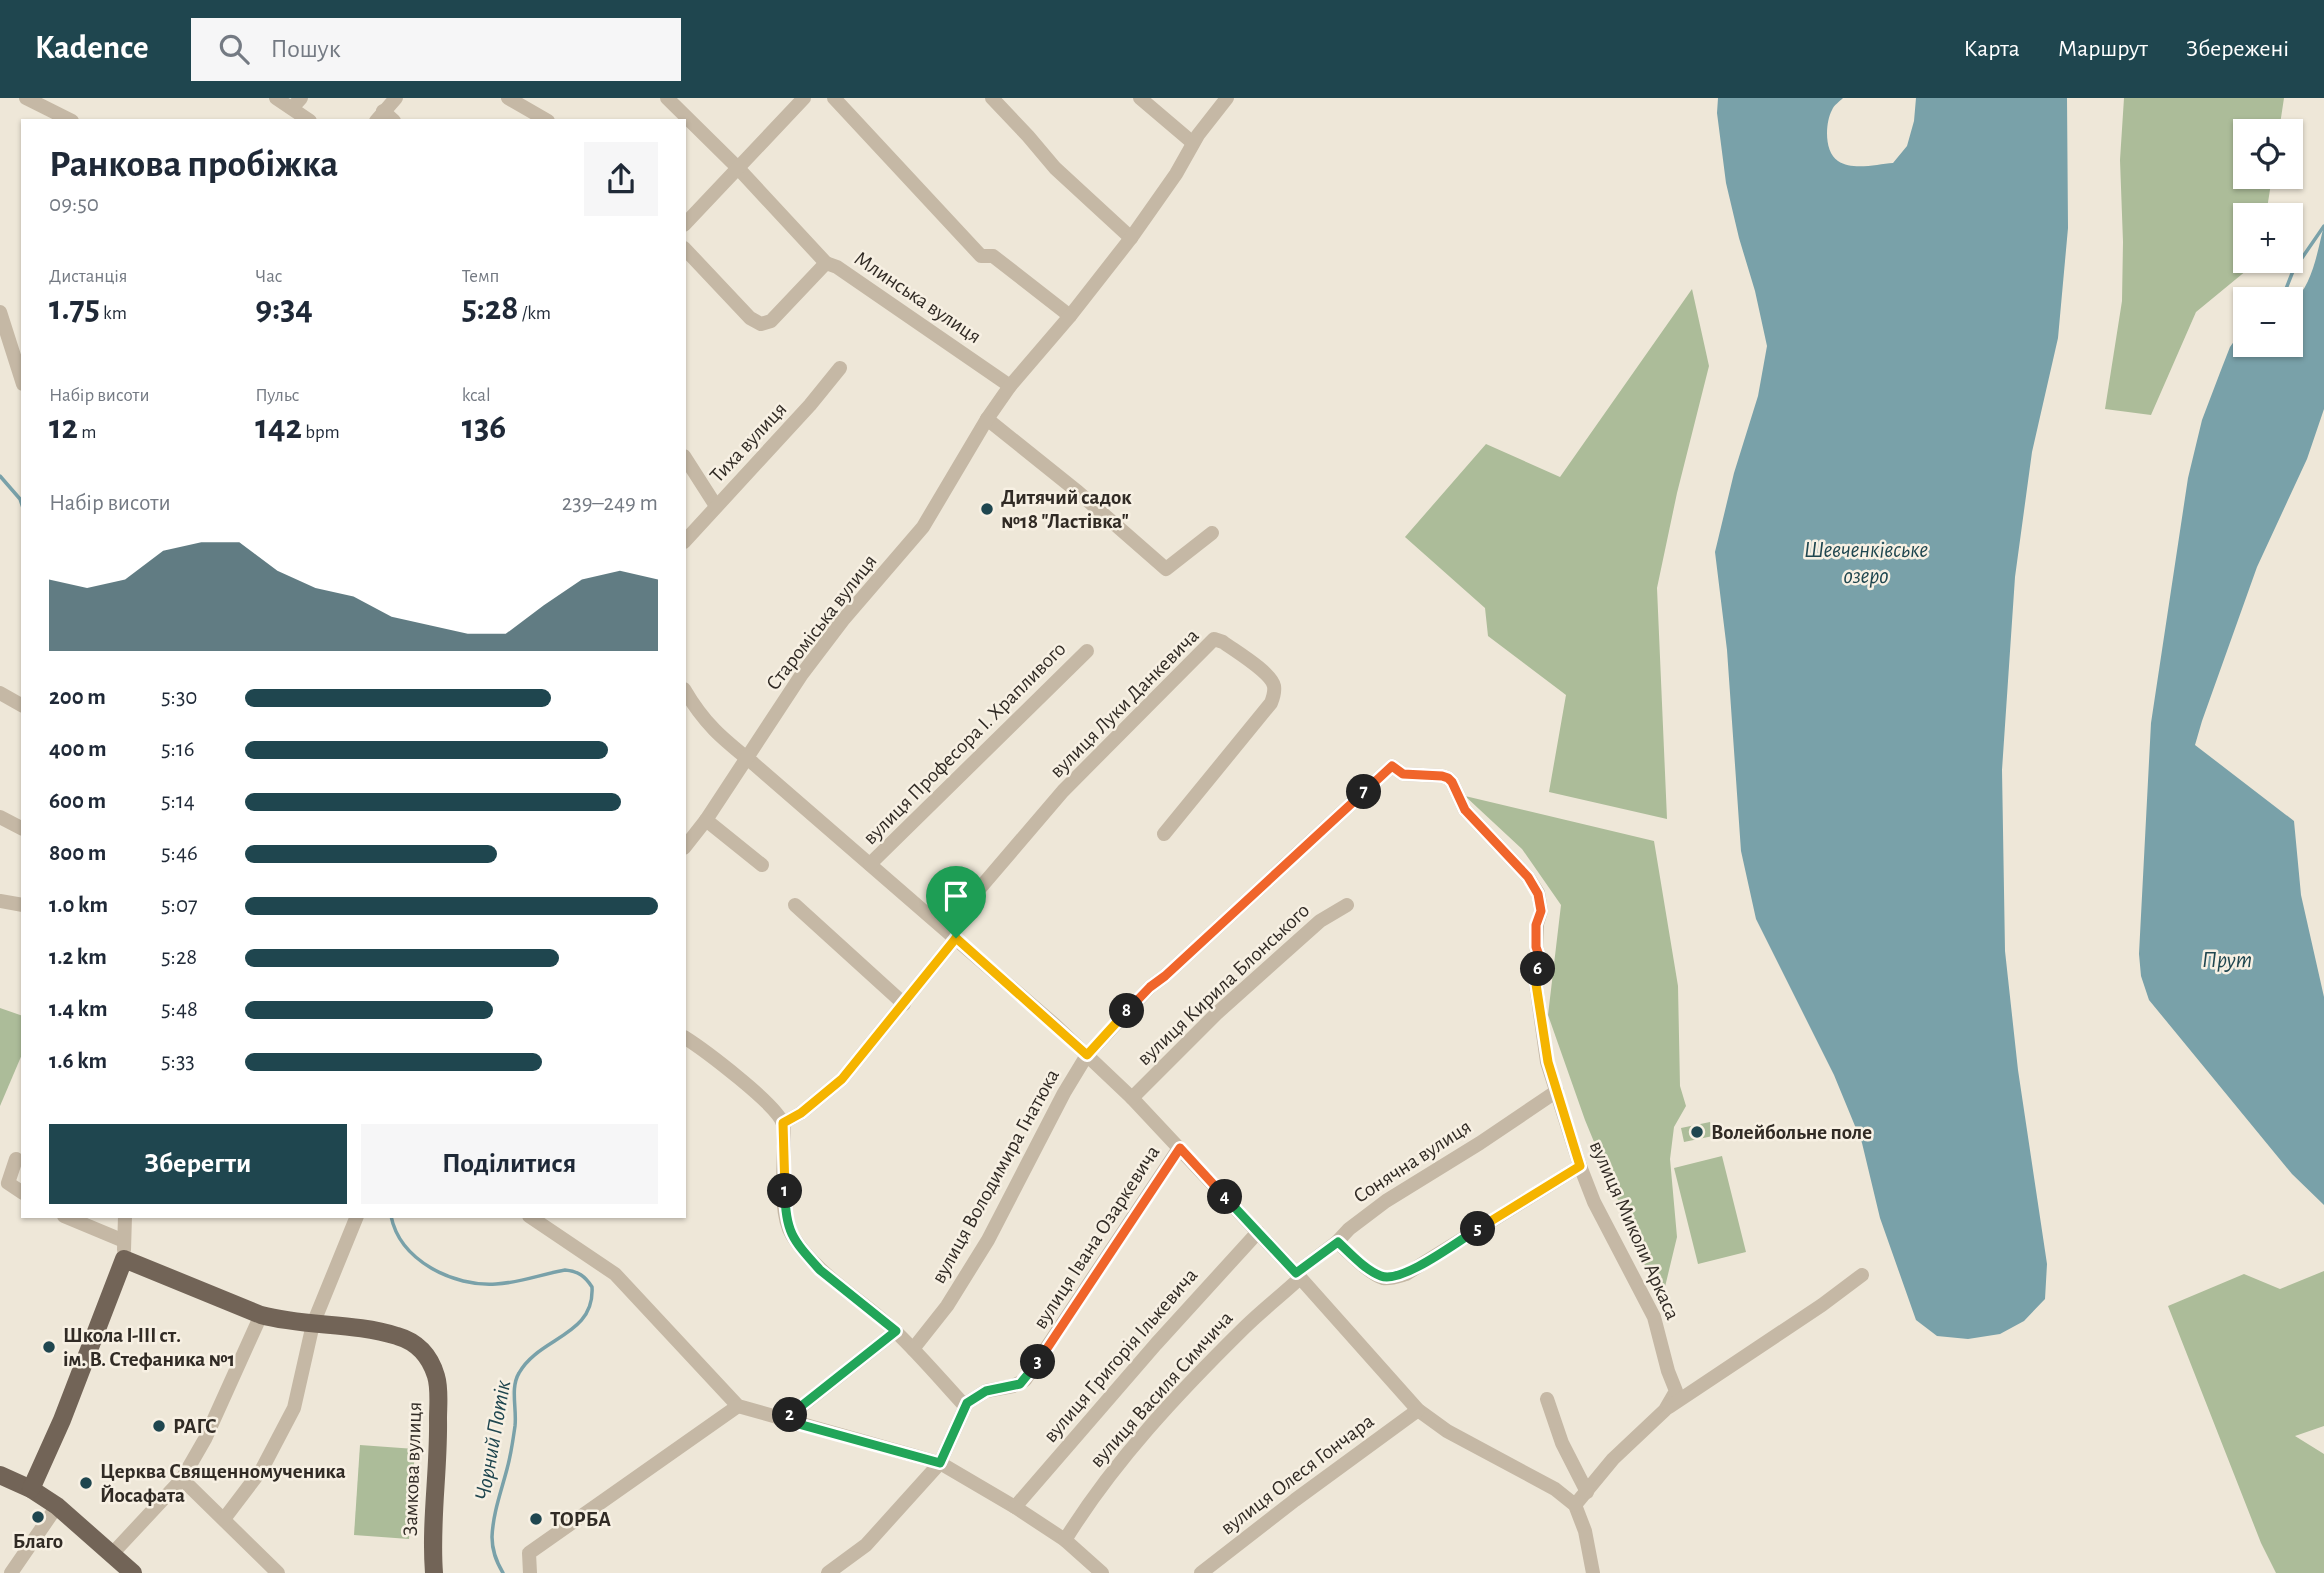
<!DOCTYPE html>
<html lang="uk">
<head>
<meta charset="utf-8">
<style>
	:root { --surface:#fff; --page:#f6f6f7; --text:#1f2937; --muted:#747a83; --accent:#1f464f }
	body { margin:0; font-family:"Alegreya Sans",sans-serif; background:var(--page); color:var(--text); height:100vh; display:flex; flex-direction:column; font-size:26px; white-space:nowrap }
	* { box-sizing:border-box; margin:0 }
	p { font-size:23px; color:var(--muted) }
	.icon { flex:none; width:38px; height:38px; fill:none; stroke:currentColor; stroke-width:2; stroke-linecap:round; stroke-linejoin:round }
	.map { position:relative; flex:1; overflow:hidden }
	.sheet { position:absolute; left:21px; top:21px; width:665px; height:1099px; display:flex; flex-direction:column; background:var(--surface); border-radius:0px; box-shadow:0 2px 5px #0004 }
	.sheet>* { flex:none }
	.tools { position:absolute; left:2233px; top:21px; display:grid; gap:14px }
	.tools a { display:grid; place-items:center; width:70px; height:70px; border-radius:0px; background:var(--surface); box-shadow:0 2px 5px #0004; font-size:35px }
	.pin { position:absolute; display:grid; place-items:center; width:60px; height:60px; color:#fff; margin:-72px -30px; border-radius:50% 50% 50% 0; rotate:-45deg; box-shadow:0 0 7px #0007 }
	.pin .icon { rotate:45deg }
	.km { position:absolute; width:35px; height:35px; margin:-18px; border-radius:50%; background:#222; color:#fff; font-size:19px; line-height:35px; text-align:center }
	.round { display:grid; place-items:center; flex:none; width:74px; height:74px; border-radius:0px; background:var(--page) }
	.summary { display:flex; align-items:center; justify-content:space-between; height:119px; padding:0 28px }
	h1 { font-size:38px; font-weight:600; line-height:52px }
	.metrics { display:grid; grid-template-columns:repeat(3,1fr); gap:10px; height:119px; padding:7px 28px }
	.metrics div { display:grid; align-content:center }
	.metrics b { font-size:35px; font-weight:600 }
	.metrics small { font-size:19px; font-weight:400 }
	.metrics p { font-size:19px }
	.chart { height:196px; padding:14px 28px }
	.chart p { display:flex; justify-content:space-between }
	.chart svg { width:100%; height:126px; margin-top:7px; fill:var(--accent); opacity:.7 }
	.cta { display:flex; gap:14px; margin-top:auto; padding:14px 28px }
	.cta a { flex:1; height:80px; border-radius:0px; background:var(--accent); color:#fff; font-size:28px; font-weight:600; line-height:80px; text-align:center }
	.cta a+a { background:var(--page); color:var(--text) }
	ul { padding:0 28px; list-style:none; font-size:23px }
	li { display:grid; grid-template-columns:112px 84px 1fr; align-items:center; height:52px }
	li i { height:18px; border-radius:9px; background:var(--accent) }
	header { display:flex; align-items:center; gap:42px; box-sizing:border-box; height:98px; padding:0 35px; background:var(--accent); color:#fff }
	header strong { font-size:33px }
	nav { display:flex; gap:38px; margin-inline-start:auto; font-size:24px }
	.search { width:490px; height:63px; background:var(--page); display:flex; align-items:center; gap:18px; box-sizing:border-box; padding:0 24px; border-radius:0px; color:var(--muted); font-size:26px }
	.map>svg:first-child { display:block }
	.green { fill:#acbc99 }
	.water { fill:#79a1a9 }
	.lines { fill:none; stroke-linecap:round; stroke-linejoin:round }
	.stream { stroke:#79a1a9; stroke-width:3.5 }
	.minor { stroke:#c5b8a5; stroke-width:14 }
	.major { stroke:#726457; stroke-width:18 }
	.split-1-casing { stroke:#fff; stroke-width:14 }
	.split-2-casing { stroke:#fff; stroke-width:14 }
	.split-3-casing { stroke:#fff; stroke-width:14 }
	.split-4-casing { stroke:#fff; stroke-width:14 }
	.split-5-casing { stroke:#fff; stroke-width:14 }
	.split-6-casing { stroke:#fff; stroke-width:14 }
	.split-7-casing { stroke:#fff; stroke-width:14 }
	.split-8-casing { stroke:#fff; stroke-width:14 }
	.split-9-casing { stroke:#fff; stroke-width:14 }
	.split-1 { stroke:#f5b400; stroke-width:9 }
	.split-2 { stroke:#22a559; stroke-width:9 }
	.split-3 { stroke:#22a559; stroke-width:9 }
	.split-4 { stroke:#f0652b; stroke-width:9 }
	.split-5 { stroke:#22a559; stroke-width:9 }
	.split-6 { stroke:#f5b400; stroke-width:9 }
	.split-7 { stroke:#f0652b; stroke-width:9 }
	.split-8 { stroke:#f0652b; stroke-width:9 }
	.split-9 { stroke:#f5b400; stroke-width:9 }
	.poi-dot { fill:#1f464f; stroke:#f7f0e3; stroke-width:2.5 }
	.labels { text-anchor:middle; stroke-width:5; stroke-linejoin:round; paint-order:stroke }
	.street-label { font-size:21px; fill:#312b25; stroke:#f7f0e3 }
	.poi-label { font-size:21px; font-weight:bold; fill:#312b25; stroke:#f7f0e3; text-anchor:start }
	.water-label { font-size:23px; font-style:italic; fill:#1f464f; stroke:#f7f0e3 }
</style>
</head>
<body>
<header>
<strong>Kadence</strong>
<div class="search"><svg class="icon" aria-label="search" viewBox="0 0 24 24"><circle cx="10" cy="10" r="6"/><path d="M15 15l6 6"/></svg>Пошук</div>
<nav><a>Карта</a><a>Маршрут</a><a>Збережені</a></nav>
</header>
<div class="map">
<svg width="2324" height="1475" viewBox="0 0 2324 1475">
	<rect width="100%" height="100%" fill="#eee7d8"/>
	<!-- green -->
	<g class="green">
		<path d="M2124,0H2284L2279,33H2245V79H2272L2266,117H2245V163H2258L2196,214L2151,317L2105,311L2122,203L2123,144L2120,62Z"/>
		<path d="M1692,191L1709,268L1677,395L1657,490L1667,721L1549,694L1566,597L1488,538L1485,510L1405,439L1486,346L1560,379Z"/>
		<path d="M1465,698L1654,743L1678,888L1680,988L1686,1008L1674,1029L1670,1061L1677,1139L1664,1193L1648,1175L1585,1022L1548,917L1561,807L1522,751Z"/>
		<path d="M0,910L23,918V954L0,1008Z"/>
		<path d="M1710,1024L1713,1038L1684,1044L1681,1030Z"/>
		<path d="M1722,1058L1746,1154L1698,1166L1674,1070Z"/>
		<path d="M2324,1173V1328L2295,1338L2324,1356V1475H2276L2261,1445L2168,1208L2244,1176L2280,1191Z"/>
		<path d="M360,1347L415,1351L409,1441L354,1437Z"/>
	</g>
	<!-- water -->
	<g class="water">
		<path d="M1718,0H1843C1839,4 1834,7 1832,12C1825,25 1824,54 1838,63C1853,73 1877,66 1893,65L1907,48L1914,23L1916,0H2067L2068,130L2058,240L2032,354L2015,479L2002,672L2005,853L2018,972L2047,1166L2045,1201L2024,1223L2000,1236L1968,1241L1937,1238L1916,1222L1880,1120L1862,1045L1834,977L1756,821L1741,753L1727,552L1715,454L1734,375L1758,298L1767,248L1755,193L1739,140L1726,85L1717,15Z"/>
		<path d="M2324,128V311L2307,361L2257,469L2202,623L2195,647L2294,723L2301,797L2324,899V1107L2292,1076L2149,902L2141,878L2139,856L2151,625L2188,380L2202,322L2221,272L2230,249L2245,228V247H2291V205C2313,189 2317,153 2324,128Z"/>
	</g>
	<g class="lines">
		<!-- stream -->
		<g class="stream">
			<path d="M2282,201L2293,173L2324,128"/>
			<path d="M0,378L20,401L23,410"/>
			<path d="M391,1118C400,1163 454,1189 496,1186C519,1185 542,1176 565,1172C578,1173 585,1178 592,1189C595,1238 539,1239 519,1275C510,1290 517,1311 515,1328C513,1342 511,1357 507,1371C501,1394 493,1415 492,1439C492,1453 496,1463 503,1475"/>
		</g>
		<!-- minor -->
		<g class="minor">
			<path d="M26,0L72,23"/>
			<path d="M276,0L310,23"/>
			<path d="M508,0L548,23"/>
			<path d="M667,0L737,69L826,165"/>
			<path d="M834,0L981,158H993L1070,218"/>
			<path d="M992,0L1028,38L1055,70L1131,140"/>
			<path d="M1140,0L1193,45"/>
			<path d="M292,10L301,0"/>
			<path d="M383,13L394,23"/>
			<path d="M376,23L396,0"/>
			<path d="M684,127L804,0"/>
			<path d="M684,150L750,220L761,226L771,223L826,165L837,169L1010,288"/>
			<path d="M0,214L23,286"/>
			<path d="M987,321L1078,394L1166,471L1212,435"/>
			<path d="M684,358L716,408"/>
			<path d="M684,444L810,307L840,270"/>
			<path d="M684,591C705,627 723,641 754,666L1055,927L1132,1000L1296,1175L1418,1312L1447,1333L1555,1391L1575,1407L1585,1433L1593,1475"/>
			<path d="M0,595L23,608"/>
			<path d="M0,719L23,731"/>
			<path d="M706,722L762,767"/>
			<path d="M684,750L706,722L802,576L843,522L923,429L987,321L1010,288L1070,218L1131,140L1176,76L1198,37L1227,0"/>
			<path d="M870,766L1087,553"/>
			<path d="M0,803L23,807"/>
			<path d="M795,807L904,906"/>
			<path d="M945,831L1063,693L1214,541L1223,544C1235,553 1271,574 1274,588C1275,594 1273,600 1271,605L1164,736"/>
			<path d="M684,939C703,951 778,1007 783,1026C785,1033 783,1041 784,1048C784,1072 779,1116 792,1137C817,1178 862,1201 896,1234C920,1257 942,1283 965,1308"/>
			<path d="M1132,1000L1216,916L1320,823L1347,807"/>
			<path d="M783,1025L801,1015L842,981L956,840"/>
			<path d="M16,1061L8,1085L23,1095"/>
			<path d="M64,1118L124,1143"/>
			<path d="M529,1118L615,1176L738,1308L940,1365L1015,1409L1065,1442L1102,1475"/>
			<path d="M1337,1144C1349,1154 1369,1176 1383,1180C1391,1181 1399,1178 1406,1176L1580,1068"/>
			<path d="M124,1152L125,1118"/>
			<path d="M1296,1175L1337,1144L1349,1131L1386,1103L1480,1045L1557,993"/>
			<path d="M913,1251L947,1208L988,1142L1064,995L1087,957L1150,889L1165,878L1392,668L1403,676L1442,678L1448,680L1452,684L1465,712L1528,779L1538,795L1541,813L1537,826L1536,849L1540,860L1536,886L1547,964L1580,1068L1594,1104L1654,1219L1668,1273L1676,1293L1665,1312L1613,1361L1575,1407"/>
			<path d="M1547,1301L1562,1345L1587,1394"/>
			<path d="M1669,1309L1822,1207L1862,1177"/>
			<path d="M784,1322L896,1233"/>
			<path d="M182,1381L278,1475"/>
			<path d="M1015,1409L1156,1246L1258,1134"/>
			<path d="M224,1421L262,1371L294,1310L313,1226L357,1118"/>
			<path d="M1065,1442C1114,1363 1178,1295 1244,1230C1262,1212 1282,1197 1300,1180"/>
			<path d="M112,1456L182,1381L205,1341L261,1217"/>
			<path d="M11,1475L57,1408"/>
			<path d="M530,1475L529,1455L738,1308"/>
			<path d="M828,1475L866,1447L940,1365L967,1305L986,1293L1013,1288L1025,1282L1179,1050"/>
			<path d="M1201,1475L1295,1402L1418,1312"/>
		</g>
		<!-- major -->
		<g class="major">
			<path d="M0,1377L31,1391L57,1408L133,1475"/>
			<path d="M31,1391L62,1322L124,1161L261,1217C305,1229 353,1224 397,1238C418,1244 430,1258 436,1278C440,1291 438,1307 438,1321C439,1372 430,1424 434,1475"/>
		</g>
	</g>
	<g class="lines">
		<defs>
			<path id="split-1" d="M785,1093L783,1025L801,1015L842,981L956,840"/>
			<path id="split-2" d="M785,1093C785,1134 793,1142 820,1172L896,1233L790,1317"/>
			<path id="split-3" d="M790,1317L784,1322L940,1365L967,1305L986,1293L1020,1286L1038,1264"/>
			<path id="split-4" d="M1038,1264L1180,1050L1225,1099"/>
			<path id="split-5" d="M1225,1099L1296,1175L1338,1144C1350,1155 1365,1172 1381,1178C1402,1186 1458,1143 1478,1131"/>
			<path id="split-6" d="M1478,1131L1580,1068L1548,964L1536,886L1538,871"/>
			<path id="split-7" d="M1364,694L1392,668L1403,676L1442,678L1448,680L1452,684L1465,712L1528,779L1538,796L1541,813L1536,827V849L1540,860L1538,871"/>
			<path id="split-8" d="M1127,913L1150,889L1165,878L1364,694"/>
			<path id="split-9" d="M956,840L1087,957L1127,913"/>
		</defs>
		<!-- split-1 casing -->
		<use href="#split-1" class="split-1-casing"/>
		<!-- split-2 casing -->
		<use href="#split-2" class="split-2-casing"/>
		<!-- split-3 casing -->
		<use href="#split-3" class="split-3-casing"/>
		<!-- split-4 casing -->
		<use href="#split-4" class="split-4-casing"/>
		<!-- split-5 casing -->
		<use href="#split-5" class="split-5-casing"/>
		<!-- split-6 casing -->
		<use href="#split-6" class="split-6-casing"/>
		<!-- split-7 casing -->
		<use href="#split-7" class="split-7-casing"/>
		<!-- split-8 casing -->
		<use href="#split-8" class="split-8-casing"/>
		<!-- split-9 casing -->
		<use href="#split-9" class="split-9-casing"/>
		<!-- split-1 -->
		<use href="#split-1" class="split-1"/>
		<!-- split-2 -->
		<use href="#split-2" class="split-2"/>
		<!-- split-3 -->
		<use href="#split-3" class="split-3"/>
		<!-- split-4 -->
		<use href="#split-4" class="split-4"/>
		<!-- split-5 -->
		<use href="#split-5" class="split-5"/>
		<!-- split-6 -->
		<use href="#split-6" class="split-6"/>
		<!-- split-7 -->
		<use href="#split-7" class="split-7"/>
		<!-- split-8 -->
		<use href="#split-8" class="split-8"/>
		<!-- split-9 -->
		<use href="#split-9" class="split-9"/>
	</g>
	<!-- markers -->
	<g class="poi-dot">
		<circle cx="987" cy="411" r="7"/>
		<circle cx="1697" cy="1034" r="7"/>
		<circle cx="49" cy="1249" r="7"/>
		<circle cx="159" cy="1328" r="7"/>
		<circle cx="86" cy="1385" r="7"/>
		<circle cx="38" cy="1419" r="7"/>
		<circle cx="536" cy="1421" r="7"/>
	</g>
	<g class="labels">
		<!-- street labels -->
		<g class="street-label">
			<text transform="translate(918 199) rotate(34)" y="7">Млинська вулиця</text>
			<text transform="translate(748 344) rotate(-47)" y="7">Тиха вулиця</text>
			<text transform="translate(821 524) rotate(-52)" y="7">Староміська вулиця</text>
			<text transform="translate(1124 605) rotate(-45)" y="7">вулиця Луки Данкевича</text>
			<text transform="translate(964 645) rotate(-45)" y="7">вулиця Професора І. Храпливого</text>
			<text transform="translate(1223 886) rotate(-43)" y="7">вулиця Кирила Блонського</text>
			<text transform="translate(1412 1063) rotate(-33)" y="7">Сонячна вулиця</text>
			<text transform="translate(995 1078) rotate(-61)" y="7">вулиця Володимира Гнатюка</text>
			<text transform="translate(1635 1132) rotate(66)" y="7">вулиця Миколи Аркаса</text>
			<text transform="translate(1096 1139) rotate(-57)" y="7">вулиця Івана Озаркевича</text>
			<text transform="translate(1120 1257) rotate(-49)" y="7">вулиця Григорія Ількевича</text>
			<text transform="translate(1161 1291) rotate(-48)" y="7">вулиця Василя Симчича</text>
			<text transform="translate(412 1371) rotate(-88)" y="7">Замкова вулиця</text>
			<text transform="translate(1297 1376) rotate(-37)" y="7">вулиця Олеся Гончара</text>
		</g>
		<!-- poi labels -->
		<g class="poi-label">
			<text x="1001" y="406">Дитячий садок<tspan x="1001" dy="24">№18 "Ластівка"</tspan></text>
			<text x="1711" y="1041">Волейбольне поле</text>
			<text x="63" y="1244">Школа I-III ст.<tspan x="63" dy="24">ім. В. Стефаника №1</tspan></text>
			<text x="173" y="1335">РАГС</text>
			<text x="100" y="1380">Церква Священномученика<tspan x="100" dy="24">Йосафата</tspan></text>
			<text x="550" y="1428">ТОРБА</text>
			<text x="38" y="1450" text-anchor="middle">Благо</text>
		</g>
		<!-- water labels -->
		<g class="water-label">
			<text x="1866" y="459">Шевченківське<tspan x="1866" dy="26">озеро</tspan></text>
			<text x="2227" y="869">Прут</text>
			<text transform="translate(492 1342) rotate(-80)" y="8">Чорний Потік</text>
		</g>
	</g>
</svg>
<div class="tools">
<a><svg class="icon" aria-label="locate" viewBox="0 0 24 24"><circle cx="12" cy="12" r="6"/><path d="M12 2v4M12 18v4M2 12h4M18 12h4"/></svg></a>
<a>+</a>
<a>−</a>
</div>
<div class="pin" style="left:956px;top:840px;background:#1e9e55"><svg class="icon" aria-label="arrive" viewBox="0 0 24 24"><path d="M6 21V4h12l-3 4 3 4H6"/></svg></div>
<b class="km" style="left:785px;top:1093px">1</b>
<b class="km" style="left:790px;top:1317px">2</b>
<b class="km" style="left:1038px;top:1264px">3</b>
<b class="km" style="left:1225px;top:1099px">4</b>
<b class="km" style="left:1478px;top:1131px">5</b>
<b class="km" style="left:1538px;top:871px">6</b>
<b class="km" style="left:1364px;top:694px">7</b>
<b class="km" style="left:1127px;top:913px">8</b>
<section class="sheet">
<div class="summary"><div><h1>Ранкова пробіжка</h1><p>09:50</p></div><a class="round"><svg class="icon" aria-label="share" viewBox="0 0 24 24"><path d="M12 15V3M7 8l5-5 5 5M5 13v7h14v-7"/></svg></a></div>
<div class="metrics">
<div><p>Дистанція</p><b>1.75<small> km</small></b></div>
<div><p>Час</p><b>9:34</b></div>
<div><p>Темп</p><b>5:28<small> /km</small></b></div>
</div>
<div class="metrics">
<div><p>Набір висоти</p><b>12<small> m</small></b></div>
<div><p>Пульс</p><b>142<small> bpm</small></b></div>
<div><p>kcal</p><b>136</b></div>
</div>
<div class="chart"><p><span>Набір висоти</span>239–249 m</p>
<svg viewBox="0 0 160 44" preserveAspectRatio="none"><path d="M0 44V19L10 22L20 19L30 9L40 6L50 6L60 16L70 22L80 25L90 32L100 35L110 38L120 38L130 28L140 19L150 16L160 19V44z"/></svg>
</div>
<ul>
<li><b>200 m</b>5:30<i style="width:74%"></i></li>
<li><b>400 m</b>5:16<i style="width:88%"></i></li>
<li><b>600 m</b>5:14<i style="width:91%"></i></li>
<li><b>800 m</b>5:46<i style="width:61%"></i></li>
<li><b>1.0 km</b>5:07<i style="width:100%"></i></li>
<li><b>1.2 km</b>5:28<i style="width:76%"></i></li>
<li><b>1.4 km</b>5:48<i style="width:60%"></i></li>
<li><b>1.6 km</b>5:33<i style="width:72%"></i></li>
</ul>
<div class="cta"><a>Зберегти</a><a>Поділитися</a></div>
</section>
</div>
</body>
</html>
